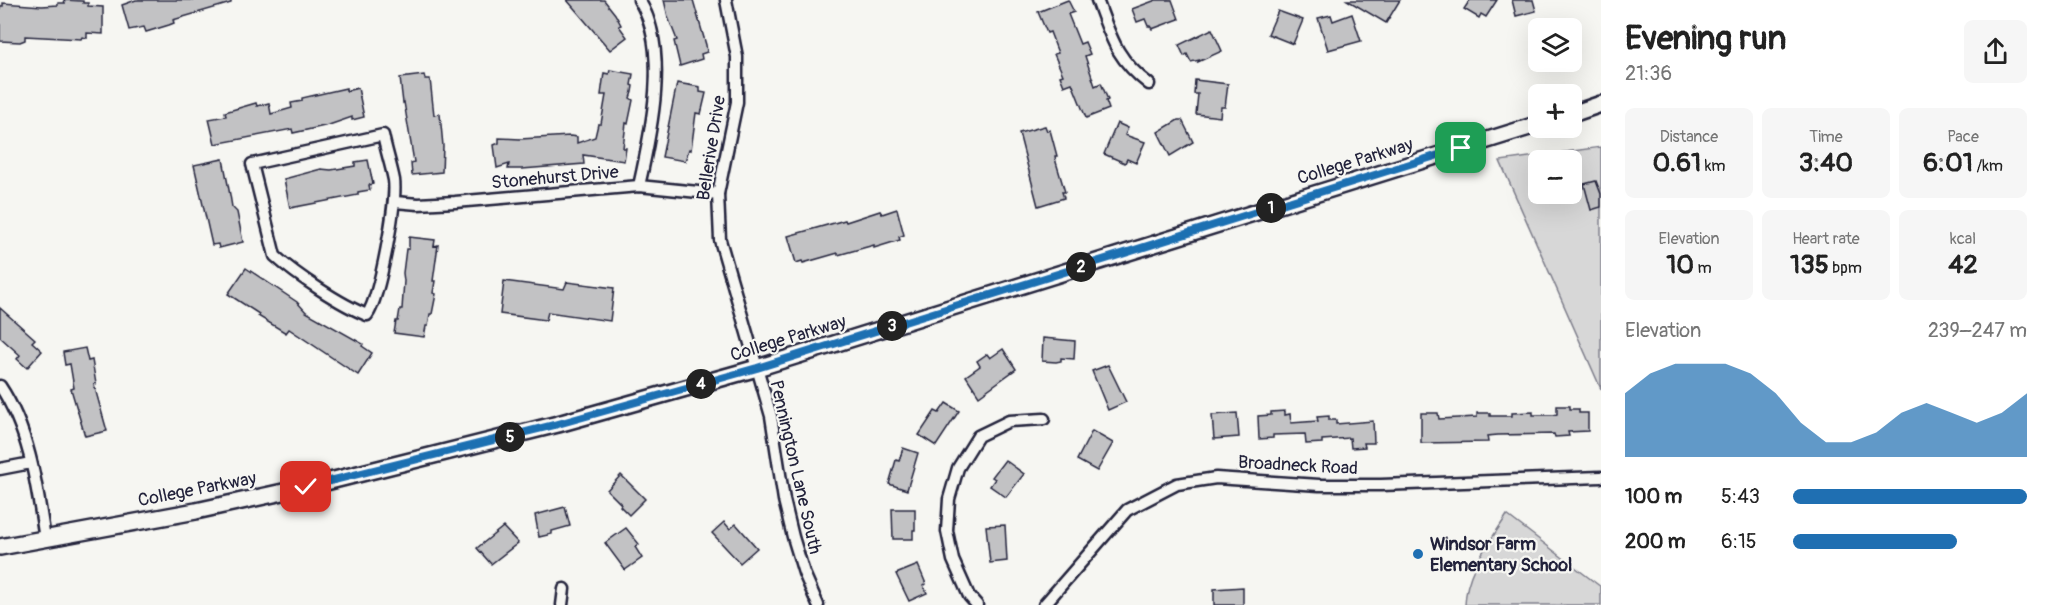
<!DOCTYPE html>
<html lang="en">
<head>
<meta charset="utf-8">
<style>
	:root { --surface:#fff; --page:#f6f6f6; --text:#222; --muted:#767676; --accent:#1f6fb2 }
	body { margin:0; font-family:Pangolin,sans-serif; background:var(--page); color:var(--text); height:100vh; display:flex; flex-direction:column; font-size:22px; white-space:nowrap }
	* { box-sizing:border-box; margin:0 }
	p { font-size:20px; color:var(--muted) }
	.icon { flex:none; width:33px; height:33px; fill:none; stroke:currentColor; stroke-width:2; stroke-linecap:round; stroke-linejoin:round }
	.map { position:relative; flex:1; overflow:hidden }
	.details { display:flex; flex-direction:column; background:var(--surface); width:450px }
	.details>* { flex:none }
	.tools { position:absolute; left:1528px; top:18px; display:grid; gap:12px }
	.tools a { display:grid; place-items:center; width:54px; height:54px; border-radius:9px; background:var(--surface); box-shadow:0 6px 24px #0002; font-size:30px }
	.pin { position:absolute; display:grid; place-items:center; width:51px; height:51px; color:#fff; margin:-26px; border-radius:12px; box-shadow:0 3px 9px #0006 }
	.km { position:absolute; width:30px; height:30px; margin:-15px; border-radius:50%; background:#222; color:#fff; font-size:16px; line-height:30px; text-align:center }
	.round { display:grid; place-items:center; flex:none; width:63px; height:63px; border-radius:9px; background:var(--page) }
	.head { display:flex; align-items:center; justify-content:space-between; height:102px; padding:0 24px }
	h1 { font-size:33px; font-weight:700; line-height:45px }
	.figures { display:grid; grid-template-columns:repeat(3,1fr); gap:9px; height:102px; padding:6px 24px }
	.figures div { display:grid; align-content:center; border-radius:9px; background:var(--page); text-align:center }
	.figures b { font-size:26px; font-weight:700 }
	.figures small { font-size:16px; font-weight:400 }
	.figures p { font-size:16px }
	.chart { height:168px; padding:12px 24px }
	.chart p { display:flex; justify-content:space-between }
	.chart svg { width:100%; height:108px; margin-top:6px; fill:var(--accent); opacity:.7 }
	ul { padding:0 24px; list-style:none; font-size:20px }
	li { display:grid; grid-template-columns:96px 72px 1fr; align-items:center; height:45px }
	li i { height:15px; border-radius:8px; background:var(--accent) }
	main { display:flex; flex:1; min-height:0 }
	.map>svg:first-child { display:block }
	.green { fill:#d7d7d7; stroke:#7c7c89; stroke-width:1.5; fill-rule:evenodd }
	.building { fill:#c2c2c4; stroke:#22223b; stroke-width:1.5 }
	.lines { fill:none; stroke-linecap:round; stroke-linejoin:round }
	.street-casing { stroke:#22223b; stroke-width:15 }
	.secondary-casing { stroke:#22223b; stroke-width:20 }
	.street { stroke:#f6f6f2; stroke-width:10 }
	.secondary { stroke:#f6f6f2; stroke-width:15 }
	.route-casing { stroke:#fff; stroke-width:12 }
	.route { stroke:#1f6fb2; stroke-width:8 }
	.poi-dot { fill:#1f6fb2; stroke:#f6f6f2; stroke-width:2 }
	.labels { text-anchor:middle; stroke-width:4.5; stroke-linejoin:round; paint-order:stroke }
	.street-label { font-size:18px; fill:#22223b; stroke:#f6f6f2 }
	.poi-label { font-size:18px; font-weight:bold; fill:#22223b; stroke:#f6f6f2; text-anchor:start }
</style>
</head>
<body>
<main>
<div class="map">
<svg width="1601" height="605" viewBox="0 0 1601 605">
	<rect width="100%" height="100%" fill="#f6f6f2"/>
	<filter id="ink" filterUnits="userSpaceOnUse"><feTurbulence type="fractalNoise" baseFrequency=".0167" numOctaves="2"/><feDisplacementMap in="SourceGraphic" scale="12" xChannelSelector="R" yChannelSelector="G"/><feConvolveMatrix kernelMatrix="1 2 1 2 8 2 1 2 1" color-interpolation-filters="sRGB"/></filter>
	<g filter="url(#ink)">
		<!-- green -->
		<g class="green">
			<path d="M1601,147V389L1500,161ZM1539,160H1572V194H1539Z"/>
			<path d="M1507,515L1601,587V605H1465C1466,569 1489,544 1507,515Z"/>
		</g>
		<!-- building -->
		<g class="building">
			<path d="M64,0L83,1V3H88V6L103,7V34L87,33V38L82,37L81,39L25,36V40L20,42L0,41V6H3V3L42,6L58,5V3H65Z"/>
			<path d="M136,0H231V3L173,20L174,23L169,25L146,32L144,27L129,30L122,5Z"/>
			<path d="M567,0H604L615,14L621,25L619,26L627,37L610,50Z"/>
			<path d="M664,0H693L706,45L707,52L701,54L702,59L680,66L674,41L677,40L668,17Z"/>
			<path d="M1068,0L1074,12L1068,14L1080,44L1085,42L1090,54L1085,56L1095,86L1101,83L1108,100L1106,101L1109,109L1086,118L1072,83L1064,86L1060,76L1063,75L1054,54L1058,53L1050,32L1047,33L1038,12Z"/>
			<path d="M1156,0H1172L1179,19L1152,29L1150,26H1148L1145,19L1137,22L1132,9Z"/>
			<path d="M1347,0H1400L1386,23Z"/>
			<path d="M1470,0H1497L1486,17L1481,14L1479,18L1464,9Z"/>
			<path d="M1512,0H1533L1536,11L1516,16Z"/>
			<path d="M1278,11L1303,20L1293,44L1268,34Z"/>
			<path d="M1352,14L1361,41L1328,50L1318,18L1331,15L1333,21Z"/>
			<path d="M1212,29L1222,51L1198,62L1199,60L1191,62L1187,54L1184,56L1179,45Z"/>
			<path d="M610,70L633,74L631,85L633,86L632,92L630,98L633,100L628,124L626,123L623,148H626L624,161L583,155L584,164L522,169H508L509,164L497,168L494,145L499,143V138L520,139L570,136L577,137V143L595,137L598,124H601L606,95H601L604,73L609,74Z"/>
			<path d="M424,75L425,79H430L434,115L440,114L443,146L442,172L412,175L411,163L414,162L404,102L403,103L400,78Z"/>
			<path d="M1195,80L1228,84L1225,107H1221L1220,117L1196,114L1198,94H1194Z"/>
			<path d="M677,83L700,87V92L706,93L701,114L696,113L691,150L689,149L685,161L662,157Z"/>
			<path d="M346,88V91L358,88L364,117L352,120V117L329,125L293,133L292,129L215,144L209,119L226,116L225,112L256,103L257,106L269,103L271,114L292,108L291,103L302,101V98Z"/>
			<path d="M1178,120H1182L1193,142L1170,156L1158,132Z"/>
			<path d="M1117,123L1128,128L1125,135L1145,142L1136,163L1127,159L1125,163L1104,154Z"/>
			<path d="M1045,126L1047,131L1050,130L1057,156H1055L1056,162L1065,192H1062L1064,198L1038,206L1019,133Z"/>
			<path d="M223,159L230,195L232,207L237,212L243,242L219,248L218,244L212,245L194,165Z"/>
			<path d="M368,160L373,184L369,185L370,190L358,192V195L290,208L284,179L321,169L331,170L355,166V162Z"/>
			<path d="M1596,181L1601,194V207L1591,210L1584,184Z"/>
			<path d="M897,209L904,235L899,237L900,240L874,248V245L838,255V253L803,263L802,261L796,263L788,236L845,220L846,222L880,211L882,214Z"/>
			<path d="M409,237L435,240L434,246L438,245L433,281H435L433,293L436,294L432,314H430L428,326H426L424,337L394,333L396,321H398L400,309H402L404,281L403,273L406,249H409Z"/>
			<path d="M246,268L297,302L306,312L363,344L362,346L372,353L358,375L289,329L286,333L258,316L259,314L228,294Z"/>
			<path d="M504,281L564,289L567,282L614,288L610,321L548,312L546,320L500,314Z"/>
			<path d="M0,308L35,339L32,342L42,351L27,368L17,359L20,355L0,337Z"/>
			<path d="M1043,338L1075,341L1074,359L1061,358V361L1056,362L1042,361Z"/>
			<path d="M85,348L88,361L92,360L96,384L94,385L107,431L85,436L71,389L74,388L70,364L65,365L63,352Z"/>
			<path d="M1003,349L1016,369L979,396L966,376L980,366L977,361L987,354L990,358Z"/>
			<path d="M1108,365L1126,402L1108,410L1092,371Z"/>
			<path d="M946,403L959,411L936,446L919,435L935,411L939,413Z"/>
			<path d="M1557,406H1570V409H1579V413H1588V431L1568,432L1569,436L1555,437L1554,434L1498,435L1487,436L1488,442L1421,443V413H1438L1439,419L1477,417V413H1490V416H1512V413L1533,412V415H1554L1557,414Z"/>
			<path d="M1285,411V415L1290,414L1291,423L1318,421L1317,417L1329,416V420H1336V424L1373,421L1374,443H1364L1365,447L1351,448L1350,438L1322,440V443L1306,444L1305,434L1273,435V438L1259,439L1258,416L1271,415V412Z"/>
			<path d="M1237,413L1239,437L1214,439L1212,415Z"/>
			<path d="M1092,431L1113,443L1097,471L1077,460Z"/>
			<path d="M903,448L918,453L907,490L889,484L896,460L899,461Z"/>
			<path d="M1005,460L1024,474L1006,497L990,486L995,479L992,477Z"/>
			<path d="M621,475L645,499L629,515L620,506L621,504L607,490Z"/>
			<path d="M565,507L570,526L552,531V534L539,537L535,515Z"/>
			<path d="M892,509H915V530H913V539H893Z"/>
			<path d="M724,522L730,529L736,524L757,548L740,563L712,533Z"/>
			<path d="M1005,525L1007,561L990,563L986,526Z"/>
			<path d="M503,527L518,543L491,564L477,548Z"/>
			<path d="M626,528L639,544L635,547L642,558L625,570L605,543Z"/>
			<path d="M918,565L926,584L923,585L927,593L909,601L896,574Z"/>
			<path d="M1243,587V605H1214V589Z"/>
		</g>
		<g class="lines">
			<defs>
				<g id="street">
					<path d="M639,0C670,48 651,133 639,186"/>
					<path d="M726,0L737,57V102L718,194L720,240L771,416L784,500L793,537L804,573L818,605"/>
					<path d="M1097,0C1111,37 1116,59 1149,84"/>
					<path d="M383,135C386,150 391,165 394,180C397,202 380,297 367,315C341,305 296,275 275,256L252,164Z"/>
					<path d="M395,202L418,204L455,202L639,186L718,194"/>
					<path d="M0,386C30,431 37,487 45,539"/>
					<path d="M0,469L31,463"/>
					<path d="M562,605L564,589"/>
					<path d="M977,605L969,596L953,560L947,531L949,499L958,468L978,436L1009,421L1044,419"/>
					<path d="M1044,605L1127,510L1177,484L1216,478L1319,485H1381L1601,477"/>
				</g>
				<g id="secondary">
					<path d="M1572,114L1601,104"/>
					<path d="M0,547L196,511L306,487L558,424L757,368L1539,124"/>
				</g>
			</defs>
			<!-- street casing -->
			<use href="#street" class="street-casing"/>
			<!-- secondary casing -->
			<use href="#secondary" class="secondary-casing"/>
			<!-- street -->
			<use href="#street" class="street"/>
			<!-- secondary -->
			<use href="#secondary" class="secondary"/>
		</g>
	</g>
	<g class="lines" filter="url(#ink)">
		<defs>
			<path id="route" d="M306,487L558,424L757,368L1461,148"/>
		</defs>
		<!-- route casing -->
		<use href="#route" class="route-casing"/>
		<!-- route -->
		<use href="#route" class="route"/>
	</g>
	<!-- markers -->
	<circle class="poi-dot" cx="1418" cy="554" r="6"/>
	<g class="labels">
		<!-- street labels -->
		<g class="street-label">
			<text transform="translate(711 148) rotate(-81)" y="6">Bellerive Drive</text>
			<text transform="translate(1355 161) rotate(-17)" y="6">College Parkway</text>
			<text transform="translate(555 177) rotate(-5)" y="6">Stonehurst Drive</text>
			<text transform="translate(788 338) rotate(-17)" y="6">College Parkway</text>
			<text transform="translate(1298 465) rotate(3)" y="6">Broadneck Road</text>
			<text transform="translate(796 467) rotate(77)" y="6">Pennington Lane South</text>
			<text transform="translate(197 489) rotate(-11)" y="6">College Parkway</text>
		</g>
		<!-- poi labels -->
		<g class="poi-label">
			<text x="1430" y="550">Windsor Farm<tspan x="1430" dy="21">Elementary School</tspan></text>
		</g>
	</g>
</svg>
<div class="tools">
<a><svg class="icon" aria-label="layers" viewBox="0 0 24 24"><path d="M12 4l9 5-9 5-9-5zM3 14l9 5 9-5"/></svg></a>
<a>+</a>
<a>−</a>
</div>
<div class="pin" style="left:1461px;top:148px;background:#1e9e55"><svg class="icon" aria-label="arrive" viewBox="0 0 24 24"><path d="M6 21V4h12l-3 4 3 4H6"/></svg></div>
<div class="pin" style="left:306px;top:487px;background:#d93025"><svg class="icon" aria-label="check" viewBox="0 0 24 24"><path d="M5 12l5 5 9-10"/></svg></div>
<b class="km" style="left:1271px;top:208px">1</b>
<b class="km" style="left:1081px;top:267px">2</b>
<b class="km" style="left:892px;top:326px">3</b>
<b class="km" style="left:701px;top:384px">4</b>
<b class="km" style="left:510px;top:437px">5</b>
</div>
<section class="details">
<div class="head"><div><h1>Evening run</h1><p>21:36</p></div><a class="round"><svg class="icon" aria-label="share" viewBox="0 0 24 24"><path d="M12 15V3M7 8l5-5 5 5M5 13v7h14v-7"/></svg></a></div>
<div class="figures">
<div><p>Distance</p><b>0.61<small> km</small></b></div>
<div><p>Time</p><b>3:40</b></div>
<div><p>Pace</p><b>6:01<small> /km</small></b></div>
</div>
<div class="figures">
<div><p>Elevation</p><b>10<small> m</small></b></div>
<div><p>Heart rate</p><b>135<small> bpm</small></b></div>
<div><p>kcal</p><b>42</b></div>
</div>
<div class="chart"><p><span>Elevation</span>239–247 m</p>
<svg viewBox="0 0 160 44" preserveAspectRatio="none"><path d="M0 44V18L10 10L20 6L30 6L40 6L50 10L60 18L70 30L80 38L90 38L100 34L110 26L120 22L130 26L140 30L150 26L160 18V44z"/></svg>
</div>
<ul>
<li><b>100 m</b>5:43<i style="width:100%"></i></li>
<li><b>200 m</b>6:15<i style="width:70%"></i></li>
</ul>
</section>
</main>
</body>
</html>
